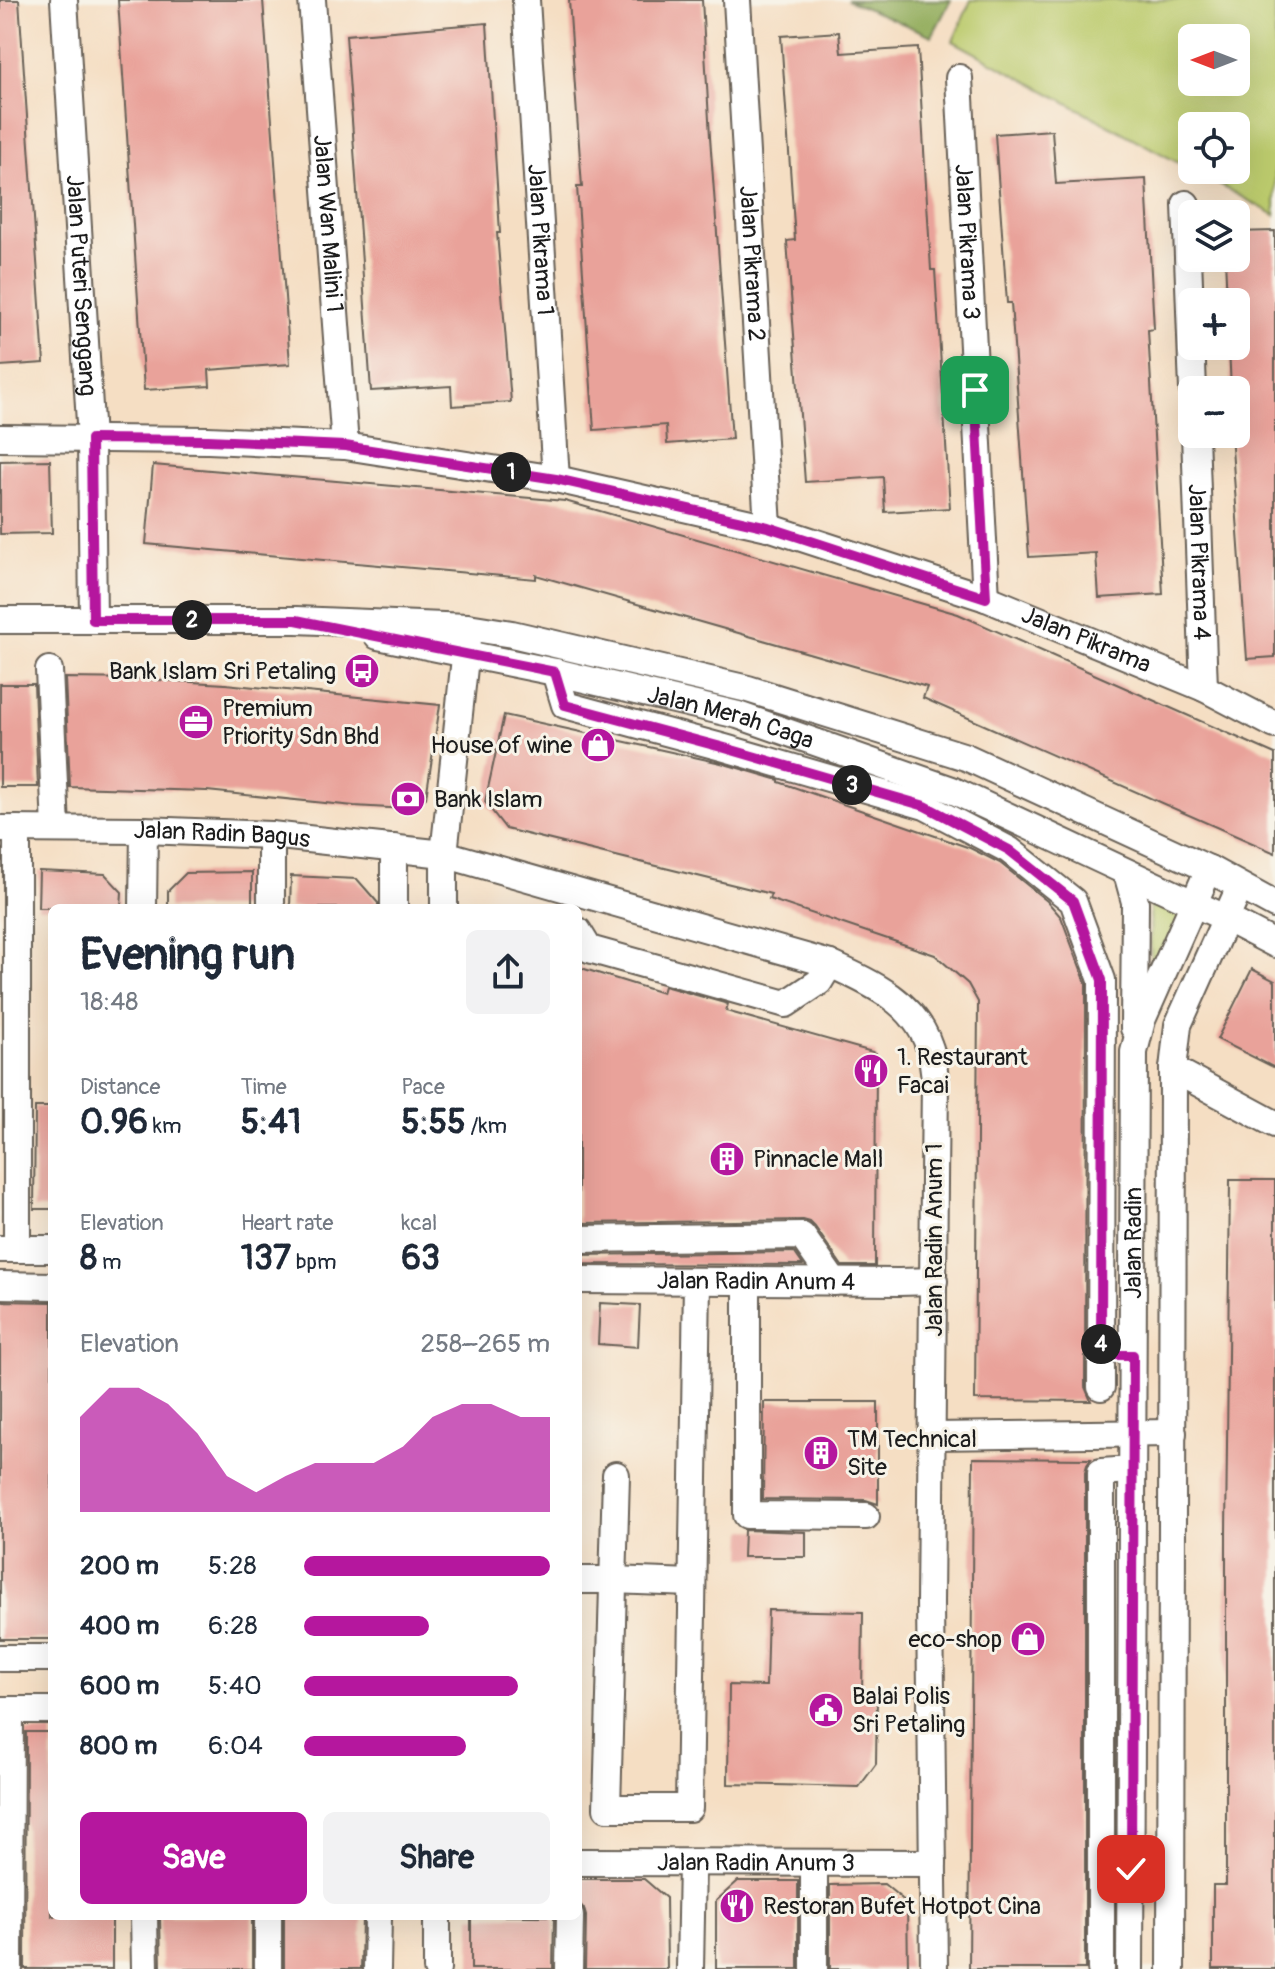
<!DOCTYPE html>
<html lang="en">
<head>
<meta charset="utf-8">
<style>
	:root { --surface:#fff; --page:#f2f2f3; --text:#1f2937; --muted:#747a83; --accent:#b5179e }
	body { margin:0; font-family:Pangolin,sans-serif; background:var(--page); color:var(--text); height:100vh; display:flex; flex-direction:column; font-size:30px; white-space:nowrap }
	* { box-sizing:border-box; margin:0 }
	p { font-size:26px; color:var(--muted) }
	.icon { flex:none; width:44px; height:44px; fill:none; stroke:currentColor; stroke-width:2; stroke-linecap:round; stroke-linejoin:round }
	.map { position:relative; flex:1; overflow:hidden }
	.details { position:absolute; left:48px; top:904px; width:534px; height:1016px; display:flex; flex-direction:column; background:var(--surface); border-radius:12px; box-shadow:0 8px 32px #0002 }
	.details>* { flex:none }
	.needle { width:52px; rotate:270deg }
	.buttons { position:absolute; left:1178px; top:24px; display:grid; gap:16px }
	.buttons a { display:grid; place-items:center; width:72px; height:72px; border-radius:12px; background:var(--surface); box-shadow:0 8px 32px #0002; font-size:40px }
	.pin { position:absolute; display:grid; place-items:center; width:68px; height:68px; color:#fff; margin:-34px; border-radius:16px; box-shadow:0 4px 12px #0006 }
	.km { position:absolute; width:40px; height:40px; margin:-20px; border-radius:50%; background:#222; color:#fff; font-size:22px; line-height:40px; text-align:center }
	.round { display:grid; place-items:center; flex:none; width:84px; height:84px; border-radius:12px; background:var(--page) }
	.overview { display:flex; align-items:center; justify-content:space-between; height:136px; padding:0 32px }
	h1 { font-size:44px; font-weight:700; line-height:60px }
	.metrics { display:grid; grid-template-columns:repeat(3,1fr); gap:12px; height:136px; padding:8px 32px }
	.metrics div { display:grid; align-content:center }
	.metrics b { font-size:34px; font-weight:700 }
	.metrics small { font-size:22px; font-weight:400 }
	.metrics p { font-size:22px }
	.chart { height:224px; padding:16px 32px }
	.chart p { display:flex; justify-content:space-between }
	.chart svg { width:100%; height:144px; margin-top:8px; fill:var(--accent); opacity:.7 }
	.button { display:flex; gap:16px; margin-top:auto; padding:16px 32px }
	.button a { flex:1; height:92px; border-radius:12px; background:var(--accent); color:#fff; font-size:32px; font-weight:700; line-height:92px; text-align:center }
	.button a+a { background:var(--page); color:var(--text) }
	ul { padding:0 32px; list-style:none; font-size:26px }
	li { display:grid; grid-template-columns:128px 96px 1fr; align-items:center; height:60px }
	li i { height:20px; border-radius:10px; background:var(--accent) }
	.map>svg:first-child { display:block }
	.green { fill:#bccb6d; stroke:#6c7444; stroke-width:2; fill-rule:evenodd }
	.forest { fill:#95af60; stroke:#58663e; stroke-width:2 }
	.building { fill:#e9a29a }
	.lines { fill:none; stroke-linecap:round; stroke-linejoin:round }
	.minor-casing { stroke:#686056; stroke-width:30 }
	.minor { stroke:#fff; stroke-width:26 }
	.route-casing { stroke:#fff; stroke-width:16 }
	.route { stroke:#b5179e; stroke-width:10 }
	.labels { text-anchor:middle; stroke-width:6; stroke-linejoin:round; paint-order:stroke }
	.street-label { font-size:24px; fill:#1c1c1c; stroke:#f7f3e8 }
	.poi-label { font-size:24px; fill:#1c1c1c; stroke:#f7f3e8; text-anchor:start }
</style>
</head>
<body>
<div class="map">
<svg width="1275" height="1969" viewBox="0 0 1275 1969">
	<rect width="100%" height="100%" fill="#f7f3e8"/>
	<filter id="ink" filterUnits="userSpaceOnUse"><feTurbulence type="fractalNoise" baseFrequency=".0125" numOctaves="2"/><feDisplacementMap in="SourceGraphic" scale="16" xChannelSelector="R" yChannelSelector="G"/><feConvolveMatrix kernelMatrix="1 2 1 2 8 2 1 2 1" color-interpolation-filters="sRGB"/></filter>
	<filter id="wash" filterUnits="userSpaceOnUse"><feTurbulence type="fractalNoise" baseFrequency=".006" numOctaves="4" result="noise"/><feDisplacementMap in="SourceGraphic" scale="32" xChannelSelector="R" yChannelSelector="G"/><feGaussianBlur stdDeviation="1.8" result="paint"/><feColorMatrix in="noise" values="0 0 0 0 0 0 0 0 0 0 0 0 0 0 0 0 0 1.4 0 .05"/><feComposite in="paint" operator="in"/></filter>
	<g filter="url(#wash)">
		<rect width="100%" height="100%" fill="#f5dec3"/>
		<!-- green -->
		<g class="green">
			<path d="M971,0H1275V215L953,41ZM1192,38H1236V82H1192ZM1192,126H1236V170H1192Z"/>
			<path d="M1150,892L1188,907L1151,986Z"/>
		</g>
		<!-- forest -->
		<path class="forest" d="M847,0H951L932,36Z"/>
		<g id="blocks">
			<!-- building -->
			<g class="building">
				<path d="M0,0H19L44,363L0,366Z"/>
				<path d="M118,0H263L290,364L209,370L210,386L144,390Z"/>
				<path d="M569,0H702L710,137L732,439L667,444L666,425L594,430L577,187H582Z"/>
				<path d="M487,23L500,233H497L511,402L452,406L451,386L371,391L346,35Z"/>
				<path d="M839,32L841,53L918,48L931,270H935L950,508L885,512L883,477L805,482L787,241L795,240L781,36Z"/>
				<path d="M1052,130L1056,184L1146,179L1154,329L1148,330L1163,594L1099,598L1096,553L1029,557L1011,303H1007L995,134Z"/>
				<path d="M1275,231V657L1247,659L1231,434H1236V390H1231L1229,346H1236V302H1227L1225,258H1236V232Z"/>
				<path d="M50,460L52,533L0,534V461Z"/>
				<path d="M153,465L565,501L958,614L1275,754V853L923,698L927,687L536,575V579L146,544Z"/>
				<path d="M65,678L142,679L225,684L440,705L426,798L407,809L354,806L207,791L70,787Z"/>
				<path d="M0,684H34L38,787H0Z"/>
				<path d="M504,715L721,763L779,780V782L970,848L1000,863L1047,901L1061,917L1086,983L1085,1387L1091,1401L975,1400L978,1002L968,984L935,955L769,899L771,894L506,829L485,802Z"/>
				<path d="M39,871L105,874L122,892L121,908H38Z"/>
				<path d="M252,872V908H168V891L186,873Z"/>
				<path d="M291,876L357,879L378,903V908H290Z"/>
				<path d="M578,967L662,993L664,986L728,1004L726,1011L876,1053L875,1266H842L815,1227L810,1222L803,1220L578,1223Z"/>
				<path d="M1252,969L1275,981V1068L1217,1039Z"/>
				<path d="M35,1107H52V1209H34Z"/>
				<path d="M1230,1180H1275V1969H1213V1885H1226V1533Z"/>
				<path d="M794,1252L803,1265L578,1264V1255Z"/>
				<path d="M0,1301L52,1302V1639H0Z"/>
				<path d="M600,1303L640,1305L638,1347L598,1344Z"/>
				<path d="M764,1402H878V1504L866,1500L763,1499Z"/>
				<path d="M973,1458L1091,1459L1087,1465L1085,1472V1969H969Z"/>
				<path d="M744,1530L806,1532V1557H743Z"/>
				<path d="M768,1610L863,1612L862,1697H877L876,1764L859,1787L728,1784L729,1685L766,1686Z"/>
				<path d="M26,1732H52V1916H112V1969H25Z"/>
				<path d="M580,1879H644L666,1898L667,1969H585L586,1916L584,1909L580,1904Z"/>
				<path d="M738,1881H798V1969H716V1901Z"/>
				<path d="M884,1884L907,1903L908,1969H830V1885Z"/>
				<path d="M160,1916H252V1969H161Z"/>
				<path d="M284,1916H362L361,1969H284Z"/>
				<path d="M471,1916H554L553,1969H471Z"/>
			</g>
		</g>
	</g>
	<g filter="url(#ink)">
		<use href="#blocks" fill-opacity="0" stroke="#686056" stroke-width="2"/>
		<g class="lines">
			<defs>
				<g id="minor">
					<path id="s1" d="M64,0L91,439L93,620"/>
					<path id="s2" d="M312,0L345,446"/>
					<path id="s3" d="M526,0L556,479"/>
					<path id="s4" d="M737,0L768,527"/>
					<path id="s5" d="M959,78L986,598"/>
					<path d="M1186,204L1193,390"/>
					<path id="s6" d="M1195,434L1204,688"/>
					<path id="s7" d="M0,438L208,440L345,446L556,479L768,527L986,598L1204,688L1275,725"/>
					<path d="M0,620H296L468,627L512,634L748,689L966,757L1209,869L1275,905"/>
					<path id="s8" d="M378,636L555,672L738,715L952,790L1225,918L1275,944"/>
					<path d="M49,670L56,829"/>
					<path d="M555,672L565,705L725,748L925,806L1009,850L1073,901L1102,980L1101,1387"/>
					<path id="s9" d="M0,829L144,830L271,835L444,854L830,964C869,982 914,1001 929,1046C933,1055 933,1067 935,1077L930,1603L934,1969"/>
					<path d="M17,829V1249"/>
					<path d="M271,835V908"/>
					<path d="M1127,873L1135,902L1134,1028"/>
					<path d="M143,908L144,830"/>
					<path d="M394,908V848"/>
					<path d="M444,908V854L467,639"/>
					<path d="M578,931L589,949L786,1004L819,982L830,964"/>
					<path d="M1173,1069L1275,1124"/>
					<path d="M578,1239L802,1236L834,1282"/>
					<path d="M0,1249H52"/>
					<path id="s10" d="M578,1280L899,1282L934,1281"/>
					<path d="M747,1281V1515L866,1516"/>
					<path d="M0,1285L52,1286"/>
					<path d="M933,1436L1173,1433"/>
					<path d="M616,1475L607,1808H689L697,1281"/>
					<path d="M578,1580H612L692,1583"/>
					<path d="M0,1658H52"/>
					<path d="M0,1710H52"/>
					<path id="s11" d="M578,1862L933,1863"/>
					<path d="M814,1863V1969"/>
					<path d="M144,1916L145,1969"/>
					<path d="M268,1916V1969"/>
					<path d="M9,1969L10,1710"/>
					<path d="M377,1969L378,1916"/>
					<path d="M437,1969V1916"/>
					<path d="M569,1969L570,1916"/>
					<path d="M690,1969L692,1863"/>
					<path d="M1101,1969V1472L1132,1470"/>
					<path id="s12" d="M1130,1969L1134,1052L1142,1020L1209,869"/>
					<path d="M1171,1969L1173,1069L1178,1025L1240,887"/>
				</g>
			</defs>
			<!-- minor casing -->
			<use href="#minor" class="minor-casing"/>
			<!-- minor -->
			<use href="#minor" class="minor"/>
		</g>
	</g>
	<g class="lines" filter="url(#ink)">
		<defs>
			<path id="route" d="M975,390L986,598L768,527L556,479L345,446L208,440L91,439L93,620H296L555,672L565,705L725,748L925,806L1009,850L1073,901L1102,980L1101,1355H1133L1131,1869"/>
		</defs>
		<!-- route casing -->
		<use href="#route" class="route-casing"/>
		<!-- route -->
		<use href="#route" class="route"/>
	</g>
	<!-- icons -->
	<defs>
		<symbol id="bus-disc" viewBox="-11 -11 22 22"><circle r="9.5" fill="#b5179e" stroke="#f7f3e8"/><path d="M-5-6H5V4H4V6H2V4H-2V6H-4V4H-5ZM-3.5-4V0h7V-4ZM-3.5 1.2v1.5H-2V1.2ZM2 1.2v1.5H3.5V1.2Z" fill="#fff"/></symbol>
		<symbol id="office-disc" viewBox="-11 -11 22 22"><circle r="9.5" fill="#b5179e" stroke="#f7f3e8"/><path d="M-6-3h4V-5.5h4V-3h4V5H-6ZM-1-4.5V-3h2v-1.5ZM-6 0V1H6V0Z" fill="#fff"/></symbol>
		<symbol id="shop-disc" viewBox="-11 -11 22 22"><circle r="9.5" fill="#b5179e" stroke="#f7f3e8"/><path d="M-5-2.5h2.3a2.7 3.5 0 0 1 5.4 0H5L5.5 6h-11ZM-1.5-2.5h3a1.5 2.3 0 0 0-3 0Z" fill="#fff"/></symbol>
		<symbol id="bank-disc" viewBox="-11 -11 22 22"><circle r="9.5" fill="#b5179e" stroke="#f7f3e8"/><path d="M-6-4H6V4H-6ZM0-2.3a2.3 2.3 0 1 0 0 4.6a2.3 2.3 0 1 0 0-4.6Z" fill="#fff"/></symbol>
		<symbol id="restaurant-disc" viewBox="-11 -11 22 22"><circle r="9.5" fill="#b5179e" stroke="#f7f3e8"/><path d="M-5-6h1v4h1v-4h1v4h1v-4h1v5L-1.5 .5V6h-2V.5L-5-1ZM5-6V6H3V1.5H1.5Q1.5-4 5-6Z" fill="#fff"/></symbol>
		<symbol id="building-disc" viewBox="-11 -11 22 22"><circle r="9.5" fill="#b5179e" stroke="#f7f3e8"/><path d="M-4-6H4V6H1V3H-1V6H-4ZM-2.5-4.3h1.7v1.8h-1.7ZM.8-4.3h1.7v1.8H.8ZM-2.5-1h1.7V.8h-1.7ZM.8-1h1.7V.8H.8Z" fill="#fff"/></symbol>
		<symbol id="civic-disc" viewBox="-11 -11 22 22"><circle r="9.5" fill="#b5179e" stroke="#f7f3e8"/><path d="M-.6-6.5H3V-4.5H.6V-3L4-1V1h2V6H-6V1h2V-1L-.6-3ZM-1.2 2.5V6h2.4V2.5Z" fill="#fff"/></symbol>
	</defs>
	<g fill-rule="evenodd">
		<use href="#bus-disc" x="342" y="651" width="40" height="40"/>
		<use href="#office-disc" x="176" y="702" width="40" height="40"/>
		<use href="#shop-disc" x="578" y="725" width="40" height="40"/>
		<use href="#bank-disc" x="388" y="779" width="40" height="40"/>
		<use href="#restaurant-disc" x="851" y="1051" width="40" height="40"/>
		<use href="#building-disc" x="707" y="1139" width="40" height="40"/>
		<use href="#building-disc" x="801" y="1433" width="40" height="40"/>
		<use href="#shop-disc" x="1008" y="1619" width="40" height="40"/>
		<use href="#civic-disc" x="806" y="1690" width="40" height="40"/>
		<use href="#restaurant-disc" x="717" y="1886" width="40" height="40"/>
	</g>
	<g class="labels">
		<!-- street labels -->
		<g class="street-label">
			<text dy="8" stroke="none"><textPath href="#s2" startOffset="224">Jalan Wan Malini 1</textPath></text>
			<text dy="8" stroke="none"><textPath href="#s3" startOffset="240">Jalan Pikrama 1</textPath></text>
			<text dy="8" stroke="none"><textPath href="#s5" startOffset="164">Jalan Pikrama 3</textPath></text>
			<text dy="8" stroke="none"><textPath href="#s4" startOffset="264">Jalan Pikrama 2</textPath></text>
			<text dy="8" stroke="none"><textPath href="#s1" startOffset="286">Jalan Puteri Senggang</textPath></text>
			<text dy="8" stroke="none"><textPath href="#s6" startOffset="128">Jalan Pikrama 4</textPath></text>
			<text dy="8" stroke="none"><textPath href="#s7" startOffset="1114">Jalan Pikrama</textPath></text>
			<text dy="8" stroke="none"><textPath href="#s8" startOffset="362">Jalan Merah Caga</textPath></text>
			<text dy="8" stroke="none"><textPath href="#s9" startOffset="222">Jalan Radin Bagus</textPath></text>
			<text transform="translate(934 1240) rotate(-90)" y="8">Jalan Radin Anum 1</text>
			<text dy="8" stroke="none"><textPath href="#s12" startOffset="726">Jalan Radin</textPath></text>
			<text dy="8" stroke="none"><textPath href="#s10" startOffset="178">Jalan Radin Anum 4</textPath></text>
			<text dy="8" stroke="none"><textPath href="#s11" startOffset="178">Jalan Radin Anum 3</textPath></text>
		</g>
		<!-- poi labels -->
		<g class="poi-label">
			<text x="336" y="679" text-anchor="end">Bank Islam Sri Petaling</text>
			<text x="222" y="716">Premium<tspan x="222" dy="28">Priority Sdn Bhd</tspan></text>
			<text x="572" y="753" text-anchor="end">House of wine</text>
			<text x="434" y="807">Bank Islam</text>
			<text x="897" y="1065">1. Restaurant<tspan x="897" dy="28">Facai</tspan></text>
			<text x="753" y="1167">Pinnacle Mall</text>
			<text x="847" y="1447">TM Technical<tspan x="847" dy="28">Site</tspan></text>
			<text x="1002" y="1647" text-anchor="end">eco-shop</text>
			<text x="852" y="1704">Balai Polis<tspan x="852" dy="28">Sri Petaling</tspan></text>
			<text x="763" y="1914">Restoran Bufet Hotpot Cina</text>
		</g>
	</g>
</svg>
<div class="buttons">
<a><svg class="needle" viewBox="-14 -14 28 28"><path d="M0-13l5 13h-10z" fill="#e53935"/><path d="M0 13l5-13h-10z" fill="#747a83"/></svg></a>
<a><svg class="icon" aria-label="locate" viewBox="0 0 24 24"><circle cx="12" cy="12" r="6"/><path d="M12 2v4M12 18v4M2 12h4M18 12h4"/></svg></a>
<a><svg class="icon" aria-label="layers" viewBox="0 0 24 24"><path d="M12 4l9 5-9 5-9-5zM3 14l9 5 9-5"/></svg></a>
<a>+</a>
<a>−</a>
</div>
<div class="pin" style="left:975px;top:390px;background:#1e9e55"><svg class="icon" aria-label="arrive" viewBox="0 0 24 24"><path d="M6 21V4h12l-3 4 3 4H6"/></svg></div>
<div class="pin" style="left:1131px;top:1869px;background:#d93025"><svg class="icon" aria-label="check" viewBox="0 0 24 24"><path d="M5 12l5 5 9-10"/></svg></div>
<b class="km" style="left:511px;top:472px">1</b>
<b class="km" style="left:192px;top:620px">2</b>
<b class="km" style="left:852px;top:785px">3</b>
<b class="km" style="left:1101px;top:1344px">4</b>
<section class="details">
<div class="overview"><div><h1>Evening run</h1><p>18:48</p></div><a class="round"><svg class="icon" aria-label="share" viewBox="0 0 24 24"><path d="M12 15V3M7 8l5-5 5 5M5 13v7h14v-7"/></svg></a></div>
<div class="metrics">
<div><p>Distance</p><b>0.96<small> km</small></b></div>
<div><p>Time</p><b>5:41</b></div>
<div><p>Pace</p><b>5:55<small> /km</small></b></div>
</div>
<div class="metrics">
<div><p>Elevation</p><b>8<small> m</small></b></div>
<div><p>Heart rate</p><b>137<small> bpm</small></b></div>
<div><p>kcal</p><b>63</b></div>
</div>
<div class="chart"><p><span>Elevation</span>258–265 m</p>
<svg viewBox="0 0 160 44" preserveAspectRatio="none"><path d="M0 44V15L10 6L20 6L30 11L40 20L50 33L60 38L70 33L80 29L90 29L100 29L110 24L120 15L130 11L140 11L150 15L160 15V44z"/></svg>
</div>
<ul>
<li><b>200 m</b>5:28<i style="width:100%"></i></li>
<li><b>400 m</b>6:28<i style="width:51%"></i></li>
<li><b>600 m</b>5:40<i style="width:87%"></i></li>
<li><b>800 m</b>6:04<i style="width:66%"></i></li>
</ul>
<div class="button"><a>Save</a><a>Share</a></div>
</section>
</div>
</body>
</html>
